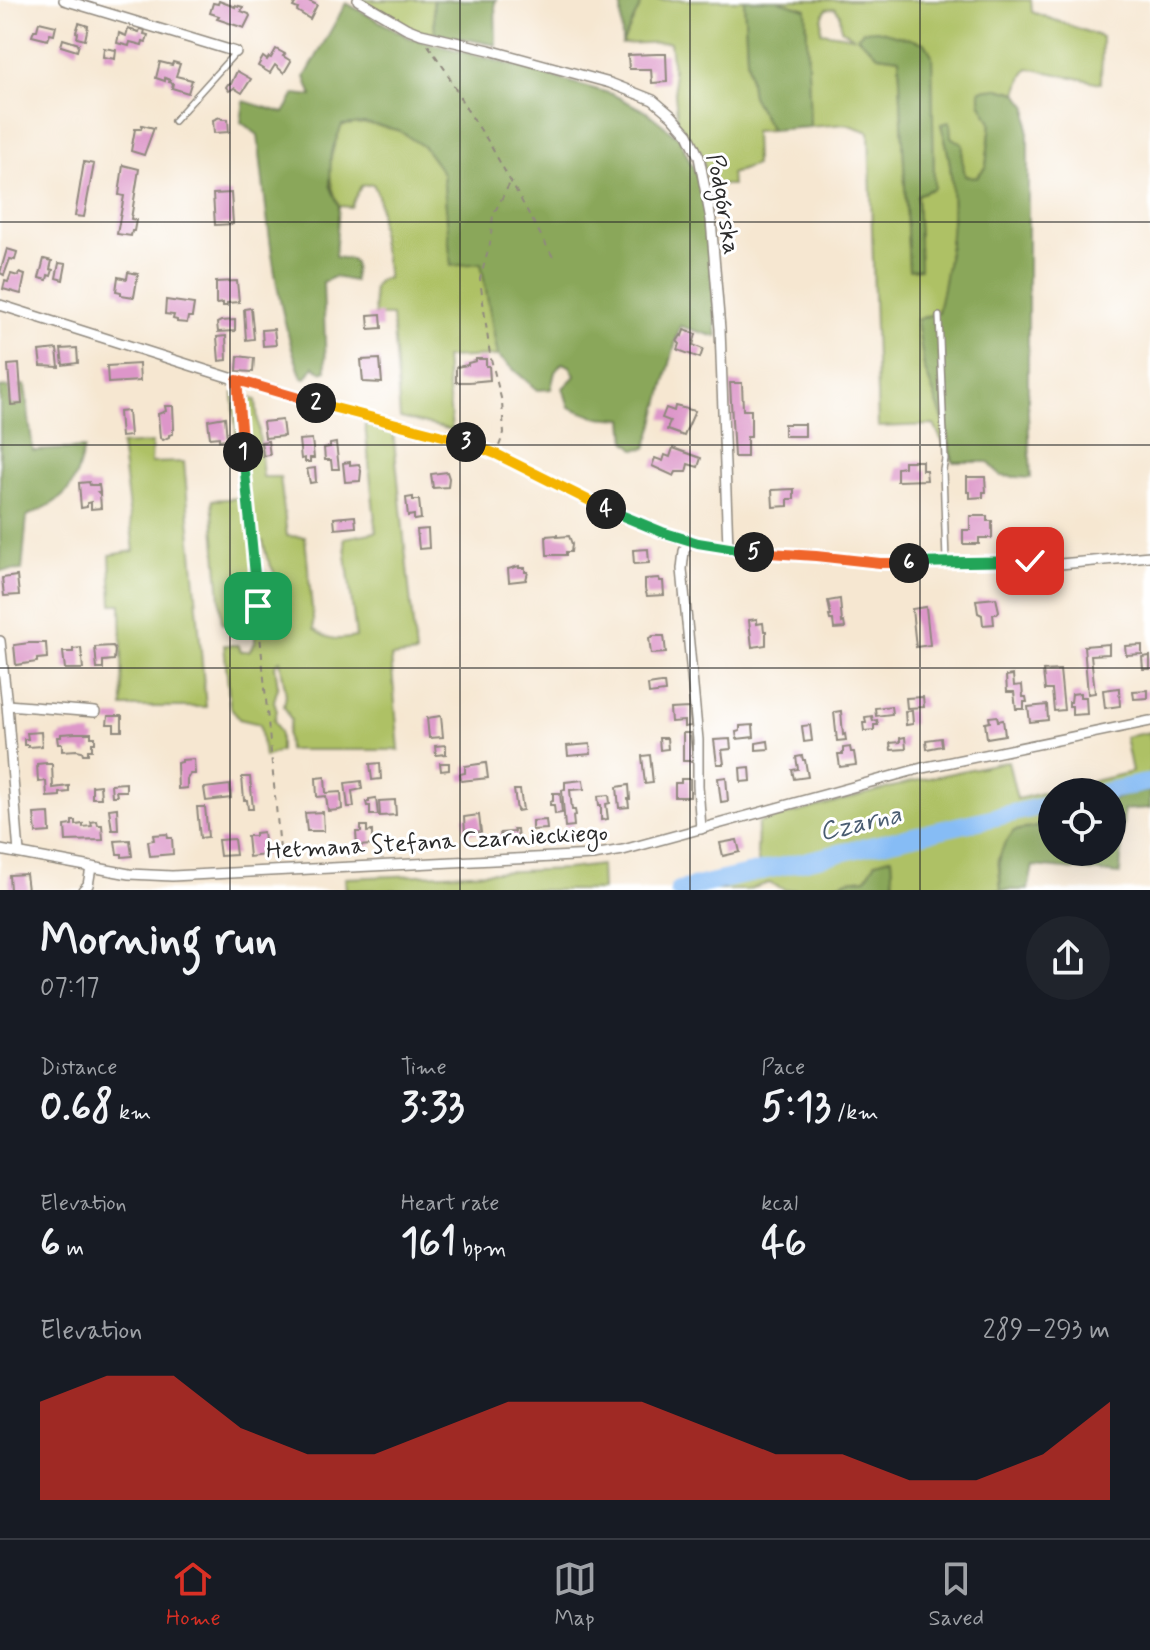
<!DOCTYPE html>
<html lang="en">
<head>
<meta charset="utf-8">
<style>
	:root { --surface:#171b24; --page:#20242c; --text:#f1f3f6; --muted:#9ea1a6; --line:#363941; --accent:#d93025 }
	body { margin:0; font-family:Mynerve,sans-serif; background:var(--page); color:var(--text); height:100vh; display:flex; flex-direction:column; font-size:30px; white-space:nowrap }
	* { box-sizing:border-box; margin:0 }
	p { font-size:26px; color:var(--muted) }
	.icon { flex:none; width:44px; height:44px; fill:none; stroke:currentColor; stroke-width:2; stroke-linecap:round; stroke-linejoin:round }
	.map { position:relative; height:890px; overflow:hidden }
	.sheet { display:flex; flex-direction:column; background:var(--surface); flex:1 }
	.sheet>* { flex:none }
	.fabs { position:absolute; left:1038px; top:778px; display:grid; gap:16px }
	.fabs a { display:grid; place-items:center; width:88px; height:88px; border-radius:50%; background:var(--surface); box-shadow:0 8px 32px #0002; font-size:40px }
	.pin { position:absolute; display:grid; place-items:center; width:68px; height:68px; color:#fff; margin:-34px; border-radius:16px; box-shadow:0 4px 12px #0006 }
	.km { position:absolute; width:40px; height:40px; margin:-20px; border-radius:50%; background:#222; color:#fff; font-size:22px; line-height:40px; text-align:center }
	.round { display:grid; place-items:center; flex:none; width:84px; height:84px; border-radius:42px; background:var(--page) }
	.overview { display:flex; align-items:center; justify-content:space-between; height:136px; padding:0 40px }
	h1 { font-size:44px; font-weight:800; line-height:60px }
	.stats { display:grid; grid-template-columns:repeat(3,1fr); gap:12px; height:136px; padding:8px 40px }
	.stats div { display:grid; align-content:center }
	.stats b { font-size:40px; font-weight:800 }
	.stats small { font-size:22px; font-weight:400 }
	.stats p { font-size:22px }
	.chart { height:224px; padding:16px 40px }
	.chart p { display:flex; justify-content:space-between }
	.chart svg { width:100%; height:144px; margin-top:8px; fill:var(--accent); opacity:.7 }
	.tab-bar { display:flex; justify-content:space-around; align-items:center; height:112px; border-top:2px solid var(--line); background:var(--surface); font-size:22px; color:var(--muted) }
	.tab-bar a { display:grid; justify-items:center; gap:4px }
	.tab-bar .active { color:var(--accent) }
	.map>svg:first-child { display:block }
	.green { fill:#aec165; stroke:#6c7648; stroke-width:2; fill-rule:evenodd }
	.forest { fill:#8aa75a; stroke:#5a6942; stroke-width:2 }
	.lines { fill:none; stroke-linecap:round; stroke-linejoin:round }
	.river { stroke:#86bcf5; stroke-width:18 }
	.building { fill:#dd96c9 }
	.lane-casing { stroke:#90897e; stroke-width:8 }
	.street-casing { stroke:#90897e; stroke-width:12 }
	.path { stroke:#90897e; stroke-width:2; stroke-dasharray:6 6; stroke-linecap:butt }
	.lane { stroke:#fff; stroke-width:5 }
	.street { stroke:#fff; stroke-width:9 }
	.split-1-casing { stroke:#fff; stroke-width:16 }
	.split-2-casing { stroke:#fff; stroke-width:16 }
	.split-3-casing { stroke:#fff; stroke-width:16 }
	.split-4-casing { stroke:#fff; stroke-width:16 }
	.split-5-casing { stroke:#fff; stroke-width:16 }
	.split-6-casing { stroke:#fff; stroke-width:16 }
	.split-7-casing { stroke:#fff; stroke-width:16 }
	.split-1 { stroke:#22a559; stroke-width:10 }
	.split-2 { stroke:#f0652b; stroke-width:10 }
	.split-3 { stroke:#f5b400; stroke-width:10 }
	.split-4 { stroke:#f5b400; stroke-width:10 }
	.split-5 { stroke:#22a559; stroke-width:10 }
	.split-6 { stroke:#f0652b; stroke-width:10 }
	.split-7 { stroke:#22a559; stroke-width:10 }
	.grid { fill:none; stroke:#2b2b2b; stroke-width:2; stroke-opacity:0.55 }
	.labels { text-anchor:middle; stroke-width:6; stroke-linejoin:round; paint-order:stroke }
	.street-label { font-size:24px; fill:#2b2b2b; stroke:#fff }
	.water-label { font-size:26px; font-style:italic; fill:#4b5e72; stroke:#fff }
</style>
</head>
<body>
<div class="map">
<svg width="1150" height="890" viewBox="0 0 1150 890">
	<rect width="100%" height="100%" fill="#fff"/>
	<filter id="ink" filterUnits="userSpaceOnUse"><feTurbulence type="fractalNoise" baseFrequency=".0125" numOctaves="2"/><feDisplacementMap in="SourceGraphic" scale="16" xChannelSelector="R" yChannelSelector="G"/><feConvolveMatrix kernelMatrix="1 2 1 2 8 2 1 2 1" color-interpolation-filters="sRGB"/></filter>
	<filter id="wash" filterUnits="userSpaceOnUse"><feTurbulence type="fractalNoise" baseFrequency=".006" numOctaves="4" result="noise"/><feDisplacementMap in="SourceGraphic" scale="32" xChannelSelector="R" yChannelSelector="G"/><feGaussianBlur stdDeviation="1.8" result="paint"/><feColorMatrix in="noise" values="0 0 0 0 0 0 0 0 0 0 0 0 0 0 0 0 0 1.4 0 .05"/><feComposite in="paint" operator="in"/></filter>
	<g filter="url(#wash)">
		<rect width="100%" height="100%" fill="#f6e7d1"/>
		<!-- green -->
		<g class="green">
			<path d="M359,0H433L435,33L413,31Z"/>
			<path d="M643,0H744L747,58L752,96L771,130L754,131L755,165L731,174L732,185H709L701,153L678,124L670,42L622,44Z"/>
			<path d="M777,0H1031L1032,12L1102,37L1101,83L1028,68L1023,76L1017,93L998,88L980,102L991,122L986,167L977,177L965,176L962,159L963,145L951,137L941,125C961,188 952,249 938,312L917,320L924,367L947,430L953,462L934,425L878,427L869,132L846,124L810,127L806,9ZM835,8L840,14L841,29L854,37L821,32L822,19L826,9ZM878,55H932L934,187L917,194L920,269L909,270L899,58Z"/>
			<path d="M365,123L398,130L424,147L443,173L451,265L481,262L498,356L445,358L452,430L400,418L392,316H375L373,289L378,281L387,278C388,264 383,253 381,240C379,221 383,200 373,184L361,186L351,207L339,206C324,172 329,158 342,125Z"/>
			<path d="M233,393L256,400L263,477H280L287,536L305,537L314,629C327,641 340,640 356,637L344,538L376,532L365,423L393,431L416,654L391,657L399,750H288L287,734L291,720L284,706L286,695L280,660L275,665L278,687L274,701L277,711L274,720L280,732V751L264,757L260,724L239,719L230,706L224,645H238L241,651H249L255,643V627L250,622L222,624L212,500L242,498ZM260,541H263L267,558L276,576L270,591V615L268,620L264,603L248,596L247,577L263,583C264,568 258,555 260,541Z"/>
			<path d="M152,443L151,463L184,462L206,707H123L121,604H112L110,555L134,551L121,445Z"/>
			<path d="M1150,732V791L1128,794L1112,800V792H1052V822L1043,826L1014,831L998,859L1001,890H894L892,858L876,862L866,878L848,880L825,889L786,890L769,883L747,890H711V885L1020,815L1018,809L760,869L757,855L758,823L915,781L1008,761L1017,799L1132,772L1125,737Z"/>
			<path d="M601,865L602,890H346L345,878L567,869Z"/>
		</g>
		<!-- forest -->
		<g class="forest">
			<path d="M433,0H497L495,1L496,45L435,33Z"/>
			<path d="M621,0H643L622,44Z"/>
			<path d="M744,0H777L806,9L810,127L771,130L752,96L747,58Z"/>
			<path d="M346,3L410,38L487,58L612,94L647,112L679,138L703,189L717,337L680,326L652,431L646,448L635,449L626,441L624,419L595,417L569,407L563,388L575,376L570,366L562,363L555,372L551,389L537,390L498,356L481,263L451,266L443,173L424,147L398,130L365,123L342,125L331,153L330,185L339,206L335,257L351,259L355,263L354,281L334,277L323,282L326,370L321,372L314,366L306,378H302C273,301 267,216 258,135L241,122L244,101L284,113L295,94L312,96L305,77Z"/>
			<path d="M877,30L925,43L932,55L934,188L917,195L920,269L909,270L899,58L878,55L857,37L863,31Z"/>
			<path d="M998,88L1017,93L1028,107V414L1031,478L1001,476L988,462H953L947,430L924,367L917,320L938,312C952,248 961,188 941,124L950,122L951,137L963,145L962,159L965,176L977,177L986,166L991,122L980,102V90Z"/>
			<path d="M25,385L33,451L84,448C73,492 69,497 27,516L22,570L0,571V388Z"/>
			<path d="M1150,791V808L1124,810L1120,874L1033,866L1028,890H1001C1000,861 994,856 1014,831L1043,826L1052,822V852H1112V800L1128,794Z"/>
			<path d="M892,857L894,890H798L825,889L848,880L866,878L876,862Z"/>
		</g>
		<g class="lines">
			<!-- river -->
			<g class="river">
				<path d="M1103,792L1150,782"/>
				<path d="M679,890L1052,804"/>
			</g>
		</g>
		<g id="blocks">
			<!-- building -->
			<g class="building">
				<path d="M297,0H307L317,5L310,19L297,11L298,9L293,7Z"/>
				<path d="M219,1L235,7V5L243,7L241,11L249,14L250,16L244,28L217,19L219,16L210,13L213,3L218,4Z"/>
				<path d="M39,22L56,26L54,35L50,34L48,40L32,36L34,30H37Z"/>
				<path d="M79,23L88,26L85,40L77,38L78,33L76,32Z"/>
				<path d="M128,29L139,32L140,29L145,30L144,34L148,35L146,42L143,41L142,45L130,42L129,46L117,43L119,33L126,36Z"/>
				<path d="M63,39L79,44L77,51L61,46Z"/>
				<path d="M104,48L116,50L115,59L103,57Z"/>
				<path d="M276,49L285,54L283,56L291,61L284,73L275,65L270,73L258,66L263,57L267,60L269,57L271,58Z"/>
				<path d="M657,54H666L667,82L652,83L651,69H629L628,55Z"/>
				<path d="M160,62L172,65L173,62L180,64L176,76L192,80L188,93L172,88L173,83L169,82L170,80L165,78V81L156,78Z"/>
				<path d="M237,71L251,79L242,93L234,88L229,91L226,87L228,84H231Z"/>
				<path d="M220,117L222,119H228L229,132L214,133L213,120Z"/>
				<path d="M142,125L154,128L144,155L131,151L135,129H141Z"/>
				<path d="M84,162L94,164L84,217L75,216Z"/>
				<path d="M123,165L139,169L131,219L136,220L134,231H132L131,236L117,234L124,196L119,195Z"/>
				<path d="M231,193L233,224L215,225L213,194Z"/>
				<path d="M7,249L17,252L15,260L10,259L4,275L0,273Z"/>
				<path d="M44,259L52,261L50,269L53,270L51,276L48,275L47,280L39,278Z"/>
				<path d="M59,263L66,264L63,280L56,278Z"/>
				<path d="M128,272L138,274L134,297L121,295V292L116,291L118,277L127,279Z"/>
				<path d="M19,273L25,275L21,294L3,289L5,281L8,282L11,274L18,276Z"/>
				<path d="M237,281L239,302L227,303V306H223V303L216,304V282Z"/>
				<path d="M166,300L194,304L192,317H188L187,323L177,322V320L173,319L174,315L165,314Z"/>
				<path d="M251,308L254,339L246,340L244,309Z"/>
				<path d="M381,314L382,328L369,329L368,315Z"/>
				<path d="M235,320V331L218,332L217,323L221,321Z"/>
				<path d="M274,329L276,345L263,346L262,330Z"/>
				<path d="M684,330L696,334L693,345L703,349L700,358L678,350L680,344L677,341L681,335L682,336Z"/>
				<path d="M226,336L227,360L219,361L217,337Z"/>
				<path d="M77,348L78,363L63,365L61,349Z"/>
				<path d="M57,349L59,367L41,366L39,351Z"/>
				<path d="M238,356L254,358L253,372L237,371Z"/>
				<path d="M380,359L382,383L363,382L361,360Z"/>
				<path d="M476,359H486V366H489L490,380L469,382H456V367L468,365V363L476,361Z"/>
				<path d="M19,364L22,404L11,405L8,365Z"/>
				<path d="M139,364L140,381L108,383L107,366Z"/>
				<path d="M730,383H742L743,410H751V437H747V457H734Z"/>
				<path d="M165,406H173L174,429H173V434L169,435V437L163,440L160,438L158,414L166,411Z"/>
				<path d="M675,406L695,411L684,436L667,430L670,421L662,418L666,408L674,411Z"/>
				<path d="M128,411L130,436L121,437L119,412Z"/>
				<path d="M225,417L227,439L219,440V437L210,438L208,420Z"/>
				<path d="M282,420L284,436L265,438L263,422Z"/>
				<rect x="784" y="424" width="21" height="12"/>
				<path d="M312,439L314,458H310V462H305V458L301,459L299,440Z"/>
				<path d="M268,441L270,455L263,456L261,442Z"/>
				<path d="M336,443L339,469H332L331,460H325L324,448L330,447V444Z"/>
				<path d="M673,448L701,458L698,467L688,464L686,472H676L674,476L652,466L655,458L663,461L665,455L670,457Z"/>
				<path d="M904,461H922V470H926L927,480L897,481V468L904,467Z"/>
				<path d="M350,462V465L359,464L361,471L360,481L345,482L343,463Z"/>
				<path d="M315,468L316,482L310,483L307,469Z"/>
				<path d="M447,472L449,478L448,487L433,488L431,474Z"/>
				<path d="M967,477H985L986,492H983V497L970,498V492H967Z"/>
				<path d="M89,482L90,485H99L100,492H98L100,494L101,508L91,509V502L87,503V507L81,508L79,483Z"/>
				<path d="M794,489V499H788V506L773,507L772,490Z"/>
				<path d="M413,497V500H419L421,519L414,520V515L408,516L406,498Z"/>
				<path d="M355,516L356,527L335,529L334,518Z"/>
				<path d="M970,516H987V521H992V538H979V544H963V530H970Z"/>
				<path d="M428,529L429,548L419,549L417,530Z"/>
				<path d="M557,535V537L569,536L572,544L571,552H566V555H547L546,536Z"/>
				<path d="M648,549L649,563L634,564L633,550Z"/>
				<path d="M519,566V568H525V572H528L526,580L509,582L508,569Z"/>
				<path d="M17,576L19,595L4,596L2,578Z"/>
				<path d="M659,578L660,581H663L664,595L647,596L645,589V579Z"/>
				<path d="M996,598L999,611L997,614H993L994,624L983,625L982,615L978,613L976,600Z"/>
				<path d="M840,599L842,623L844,622L845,628L834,629L833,620H830L829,616H831L828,601Z"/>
				<path d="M926,607L930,645L916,647L912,609Z"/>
				<path d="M757,619V624L763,623L764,631H766V645L752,647L749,620Z"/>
				<path d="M653,636H664L666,653L651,654L649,638Z"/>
				<path d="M29,643H46L47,658L37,659V662L16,665L14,645Z"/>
				<path d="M1109,644V654L1091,655L1095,693L1088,694L1084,646Z"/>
				<path d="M1142,645V654L1126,655L1125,646Z"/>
				<path d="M113,646L115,651L114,660L103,661V669H97L95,647Z"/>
				<path d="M81,648L83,669H65L63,652H73V649Z"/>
				<path d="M1150,656V669H1143L1142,657Z"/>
				<path d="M1060,670L1064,710L1054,711L1052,690H1045L1043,671Z"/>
				<path d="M1013,675L1014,686L1022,685L1023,697H1026L1027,702H1024V709H1016L1014,692H1007L1006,676Z"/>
				<path d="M661,683H664L665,692L649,694L648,685Z"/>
				<path d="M1119,688L1120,706L1105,708L1103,690Z"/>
				<path d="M1148,690V698L1134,699L1133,691Z"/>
				<path d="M1080,693V697H1086L1087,714L1072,715V706H1069V702H1071L1072,694Z"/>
				<path d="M923,697L924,707L907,708L906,698Z"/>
				<path d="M1047,705L1048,720L1030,722L1028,707Z"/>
				<path d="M891,706L892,714L876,716L875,708Z"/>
				<path d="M689,708L691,726L684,727V721L671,722L670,709Z"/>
				<path d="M912,710L913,724L906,725L905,711Z"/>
				<path d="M841,711L843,735L845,734L846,740L837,741L834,712Z"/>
				<path d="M108,716H122V731H114V724H107Z"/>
				<path d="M441,716L443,737L429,738L427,718Z"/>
				<path d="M872,716L873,721L877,720L878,725H874V730L864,731L863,723H866L865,717Z"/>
				<path d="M997,716L998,721L1003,720L1005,735L987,738L985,723L990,722L989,717Z"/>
				<path d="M753,725L754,737L737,739L736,732L740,731V726Z"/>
				<path d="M810,725L812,741L804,742L802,726Z"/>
				<path d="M41,732L42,746L28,747V745H24V739H28L27,733Z"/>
				<path d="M76,733H91V737H95V743H92V750H88V754H83L82,751L77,750L62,751V744H58L57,737H61V734Z"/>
				<path d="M683,733H690L693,761H683Z"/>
				<path d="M905,737L906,749L891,750L890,743L900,742V738Z"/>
				<path d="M659,738H667L668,749L660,750Z"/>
				<path d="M941,738L942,746L927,749L926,740Z"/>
				<path d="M730,739L731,749L722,750L724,764H717L714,740Z"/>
				<path d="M768,741L769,749L756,750V743Z"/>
				<path d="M590,744L591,754L568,756L567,746Z"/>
				<path d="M446,745V754L436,755L435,746Z"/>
				<path d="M850,747L851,752H854L856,765L840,767L838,754H843V748Z"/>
				<path d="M650,755L653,783L645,784L642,756Z"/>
				<path d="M802,756L803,760H805L808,777L794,779L792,770L798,769L796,757Z"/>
				<path d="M194,759L195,774H190L187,779V788L178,789L177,763L182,762V760Z"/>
				<path d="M46,763V764H52L53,788L69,786V792L60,793V796L47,797L46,781L38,782L37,764Z"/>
				<path d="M380,763L381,779L372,780L370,764Z"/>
				<path d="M440,763H449V770L441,771Z"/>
				<path d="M486,763L488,778L461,781L460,774L465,773V766Z"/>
				<path d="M750,767L751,781L741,782L740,768Z"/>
				<path d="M242,777H250L253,809H248L247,800H244Z"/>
				<path d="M325,777L326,793L341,792L342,809L339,810L328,811L326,796L317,797L316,778Z"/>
				<path d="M726,777L728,801L721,802L718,778Z"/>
				<path d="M681,779H690V797H675V783H681Z"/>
				<path d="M583,780L584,789L570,790L572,810H575L576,815L573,816L574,826L565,827L562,790L565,789V782Z"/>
				<path d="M361,781L362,789L352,791L354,807H348L345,783Z"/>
				<path d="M126,783V791H116L117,796H112L111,784Z"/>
				<path d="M100,785L101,798H92V786Z"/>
				<path d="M230,785L231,798L206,801L204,788Z"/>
				<path d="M629,785L630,799H628L629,807L619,808L617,787Z"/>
				<path d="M514,790H520L523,810L517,811Z"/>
				<path d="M553,793H560L562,813L555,814L554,805H550V802L553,801Z"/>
				<path d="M609,795L610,803L606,804L608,819L601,820V805H599L598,796Z"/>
				<path d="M376,798L378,815H370V806H367L366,802H369V799Z"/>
				<path d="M395,800L396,815L380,816L379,801Z"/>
				<path d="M197,807H205L208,837L200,838Z"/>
				<path d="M117,808L118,830H112L109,809Z"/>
				<path d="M323,812L324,831H307L305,813Z"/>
				<path d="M49,813L50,832L36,833L34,814Z"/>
				<path d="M479,815L481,832L465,833L464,817Z"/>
				<path d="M546,820L547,829L532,830V821Z"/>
				<path d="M72,821H76V825L83,824V827L92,826L91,822L97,821L98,825H102L103,840L66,841L65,826L72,825Z"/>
				<path d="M361,826H367V832L372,831V845L357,846L356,832H361Z"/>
				<path d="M513,829H517L518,840L501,842L500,833L514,832Z"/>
				<path d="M263,832L264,841H263L266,855L249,857L247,836H255V833Z"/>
				<path d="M167,834L168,838H172L173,854L150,856L148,841L154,840L153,835Z"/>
				<path d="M234,839L236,855L220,856L218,840Z"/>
				<path d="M130,840L132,856L122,857V854H117L115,841Z"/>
				<path d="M737,840L740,852L723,856L720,843Z"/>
				<path d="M26,874L28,890H10L9,875Z"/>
			</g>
		</g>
	</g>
	<g filter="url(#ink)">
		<use href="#blocks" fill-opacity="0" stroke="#90897e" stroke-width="2"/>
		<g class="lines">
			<defs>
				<g id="lane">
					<path d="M174,121L235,53"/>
					<path d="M939,316L945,459L943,470L946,561"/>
				</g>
				<g id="street">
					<path d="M64,0L236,52"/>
					<path d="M358,0L406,28L421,34L489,50L610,83L653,100L672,116L688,134L699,157L711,220L720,329L728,547"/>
					<path d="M0,305L237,380L377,420L455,438L496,454L592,503L662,532L698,543L755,552L816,556L880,563L1030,561L1060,564L1150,556"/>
					<path d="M689,540L684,551L682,569L698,740V786L701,829"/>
					<path d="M0,641L7,705L19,853"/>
					<path d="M7,705L95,712"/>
					<path d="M0,850L129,874L172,876L593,855L623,850L922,768L1150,721"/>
					<path d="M83,890L88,885L91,868"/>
				</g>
			</defs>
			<!-- lane casing -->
			<use href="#lane" class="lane-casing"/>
			<!-- street casing -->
			<use href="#street" class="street-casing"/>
			<!-- path -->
			<g class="path">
				<path d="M428,45L446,71L464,105L488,141L553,257"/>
				<path d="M237,389L281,860"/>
				<path d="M499,446L504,433L502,402L490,355L480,279L490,244L493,215L511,181"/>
			</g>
			<!-- lane -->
			<use href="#lane" class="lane"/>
			<!-- street -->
			<use href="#street" class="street"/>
		</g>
	</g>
	<g class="lines" filter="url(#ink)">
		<defs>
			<path id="split-1" d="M243,452L258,606"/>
			<path id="split-2" d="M243,452L237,380L316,403"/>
			<path id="split-3" d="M316,403L466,442"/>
			<path id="split-4" d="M466,442L496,454L606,509"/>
			<path id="split-5" d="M606,509L662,532L698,543L754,552"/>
			<path id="split-6" d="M754,552L816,556L880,563H909"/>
			<path id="split-7" d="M909,563L1030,561"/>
		</defs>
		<!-- split-1 casing -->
		<use href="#split-1" class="split-1-casing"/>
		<!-- split-2 casing -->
		<use href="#split-2" class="split-2-casing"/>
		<!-- split-3 casing -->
		<use href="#split-3" class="split-3-casing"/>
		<!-- split-4 casing -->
		<use href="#split-4" class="split-4-casing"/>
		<!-- split-5 casing -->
		<use href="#split-5" class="split-5-casing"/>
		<!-- split-6 casing -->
		<use href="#split-6" class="split-6-casing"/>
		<!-- split-7 casing -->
		<use href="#split-7" class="split-7-casing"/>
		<!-- split-1 -->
		<use href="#split-1" class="split-1"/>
		<!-- split-2 -->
		<use href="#split-2" class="split-2"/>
		<!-- split-3 -->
		<use href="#split-3" class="split-3"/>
		<!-- split-4 -->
		<use href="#split-4" class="split-4"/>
		<!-- split-5 -->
		<use href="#split-5" class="split-5"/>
		<!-- split-6 -->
		<use href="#split-6" class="split-6"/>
		<!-- split-7 -->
		<use href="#split-7" class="split-7"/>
	</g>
	<!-- grid -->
	<path class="grid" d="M230,0V890M460,0V890M690,0V890M920,0V890M0,222H1150M0,445H1150M0,668H1150"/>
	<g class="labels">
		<!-- street labels -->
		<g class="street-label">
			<text transform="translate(724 204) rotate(80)" y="8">Podgórska</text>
			<text transform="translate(437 841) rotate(-3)" y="8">Hetmana Stefana Czarnieckiego</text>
		</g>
		<!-- water labels -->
		<g class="water-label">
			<text transform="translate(860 822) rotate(-13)" y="9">Czarna</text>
		</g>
	</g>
</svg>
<div class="fabs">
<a><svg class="icon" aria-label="locate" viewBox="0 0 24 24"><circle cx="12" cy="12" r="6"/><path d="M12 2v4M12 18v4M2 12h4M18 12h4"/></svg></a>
</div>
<div class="pin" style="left:258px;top:606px;background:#1e9e55"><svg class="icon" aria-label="arrive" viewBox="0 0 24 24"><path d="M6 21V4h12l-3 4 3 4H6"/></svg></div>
<div class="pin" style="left:1030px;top:561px;background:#d93025"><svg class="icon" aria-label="check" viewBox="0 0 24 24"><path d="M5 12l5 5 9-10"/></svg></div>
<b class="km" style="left:243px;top:452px">1</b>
<b class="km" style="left:316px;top:403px">2</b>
<b class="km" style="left:466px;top:442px">3</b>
<b class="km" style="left:606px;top:509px">4</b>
<b class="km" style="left:754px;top:552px">5</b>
<b class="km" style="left:909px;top:563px">6</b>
</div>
<section class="sheet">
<div class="overview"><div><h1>Morning run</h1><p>07:17</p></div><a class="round"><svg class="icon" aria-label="share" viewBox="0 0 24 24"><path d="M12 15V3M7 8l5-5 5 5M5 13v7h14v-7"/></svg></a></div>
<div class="stats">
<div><p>Distance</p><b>0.68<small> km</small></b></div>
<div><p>Time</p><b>3:33</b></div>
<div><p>Pace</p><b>5:13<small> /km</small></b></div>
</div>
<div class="stats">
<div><p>Elevation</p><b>6<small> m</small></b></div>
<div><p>Heart rate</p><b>161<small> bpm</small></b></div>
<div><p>kcal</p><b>46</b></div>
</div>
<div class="chart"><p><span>Elevation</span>289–293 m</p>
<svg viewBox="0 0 160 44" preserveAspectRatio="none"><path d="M0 44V14L10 6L20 6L30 22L40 30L50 30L60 22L70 14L80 14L90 14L100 22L110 30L120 30L130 38L140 38L150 30L160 14V44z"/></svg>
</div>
</section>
<nav class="tab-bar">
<a class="active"><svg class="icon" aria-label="home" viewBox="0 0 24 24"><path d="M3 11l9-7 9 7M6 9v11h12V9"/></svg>Home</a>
<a><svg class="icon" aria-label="map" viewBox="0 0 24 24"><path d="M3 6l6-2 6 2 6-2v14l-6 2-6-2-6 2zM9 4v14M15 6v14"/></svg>Map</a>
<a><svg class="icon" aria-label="saved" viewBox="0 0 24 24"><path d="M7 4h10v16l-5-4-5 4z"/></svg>Saved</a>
</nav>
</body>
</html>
